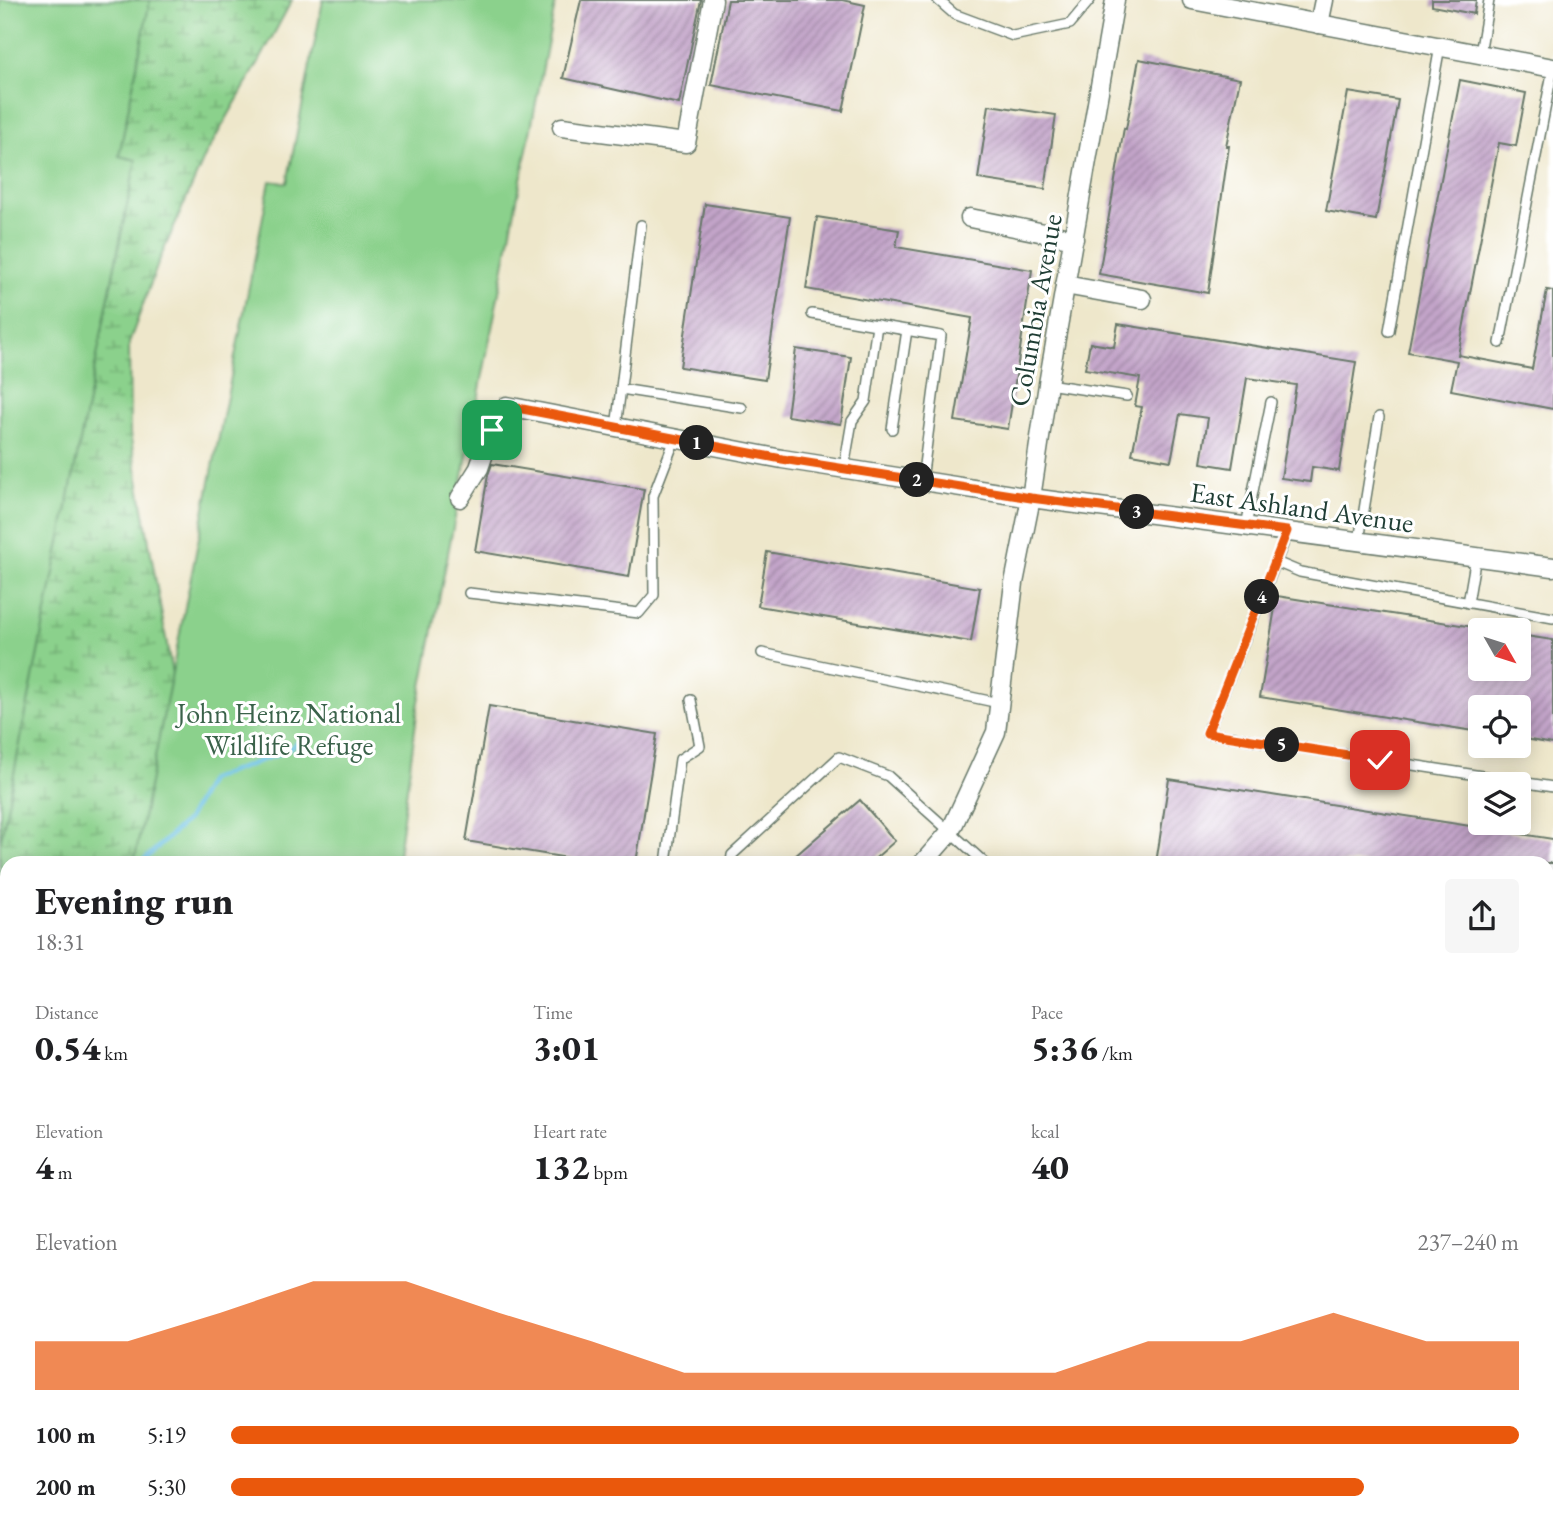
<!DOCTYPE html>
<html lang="en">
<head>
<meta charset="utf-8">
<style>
	:root { --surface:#fff; --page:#f6f6f6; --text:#202124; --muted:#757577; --accent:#ea580c }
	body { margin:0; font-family:"EB Garamond",serif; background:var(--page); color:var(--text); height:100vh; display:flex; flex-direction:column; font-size:26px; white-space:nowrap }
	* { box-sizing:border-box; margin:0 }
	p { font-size:23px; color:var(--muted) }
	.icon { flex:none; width:38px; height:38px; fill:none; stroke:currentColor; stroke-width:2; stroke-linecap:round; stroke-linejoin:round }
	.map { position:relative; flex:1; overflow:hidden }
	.details { position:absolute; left:0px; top:856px; width:1554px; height:674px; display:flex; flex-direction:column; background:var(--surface); border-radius:21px 21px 0 0; box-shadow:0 4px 18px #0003 }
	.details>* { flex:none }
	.needle { width:46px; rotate:129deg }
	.buttons { position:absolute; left:1468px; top:618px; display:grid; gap:14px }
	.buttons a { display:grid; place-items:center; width:63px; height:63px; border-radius:7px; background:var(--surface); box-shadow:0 4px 18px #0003; font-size:35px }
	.pin { position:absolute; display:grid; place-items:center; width:60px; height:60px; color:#fff; margin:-30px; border-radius:14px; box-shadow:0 4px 10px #0006 }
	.km { position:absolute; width:35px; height:35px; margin:-18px; border-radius:50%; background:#222; color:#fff; font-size:19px; line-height:35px; text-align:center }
	.round { display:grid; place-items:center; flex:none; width:74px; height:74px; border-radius:7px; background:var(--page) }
	.summary { display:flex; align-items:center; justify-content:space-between; height:119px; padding:0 35px }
	h1 { font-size:38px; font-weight:800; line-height:52px }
	.figures { display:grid; grid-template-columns:repeat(3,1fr); gap:10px; height:119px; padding:7px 35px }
	.figures div { display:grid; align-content:center }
	.figures b { font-size:35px; font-weight:800 }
	.figures small { font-size:19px; font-weight:400 }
	.figures p { font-size:19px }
	.chart { height:196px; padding:14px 35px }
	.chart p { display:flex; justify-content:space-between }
	.chart svg { width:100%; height:126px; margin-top:7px; fill:var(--accent); opacity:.7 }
	ul { padding:0 35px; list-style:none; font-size:23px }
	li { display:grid; grid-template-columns:112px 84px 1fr; align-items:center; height:52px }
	li i { height:18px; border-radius:9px; background:var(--accent) }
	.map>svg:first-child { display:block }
	.wetland { fill:url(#wetland-marsh); stroke:#558760; stroke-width:2 }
	.park { fill:#8bd18c; stroke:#558760; stroke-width:2 }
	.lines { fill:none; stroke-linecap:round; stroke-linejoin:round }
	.stream { stroke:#6bc1e8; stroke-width:4.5 }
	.building { fill:url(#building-hatch) }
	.service-casing { stroke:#677869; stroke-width:12 }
	.minor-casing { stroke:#677869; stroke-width:21 }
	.service { stroke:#fff; stroke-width:9 }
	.minor { stroke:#fff; stroke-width:18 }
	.route-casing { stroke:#fff; stroke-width:14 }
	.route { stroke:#ea580c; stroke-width:9 }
	.labels { text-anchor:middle; stroke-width:6; stroke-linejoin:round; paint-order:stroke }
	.street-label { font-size:28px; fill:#1f3d34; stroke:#fff }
	.park-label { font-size:28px; fill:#3a624a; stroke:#fff }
</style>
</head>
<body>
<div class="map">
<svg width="1553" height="1528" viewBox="0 0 1553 1528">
	<defs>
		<pattern id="wetland-marsh" width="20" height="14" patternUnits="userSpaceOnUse" patternTransform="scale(1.75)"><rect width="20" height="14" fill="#8bd18c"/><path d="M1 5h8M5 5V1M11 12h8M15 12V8" fill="none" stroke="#71ab73"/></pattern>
		<pattern id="building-hatch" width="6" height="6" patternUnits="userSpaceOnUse" patternTransform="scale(1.75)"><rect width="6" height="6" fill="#c3a4c9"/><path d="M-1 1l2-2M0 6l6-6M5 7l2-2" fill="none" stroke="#9e87a4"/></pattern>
	</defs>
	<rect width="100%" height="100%" fill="#fff"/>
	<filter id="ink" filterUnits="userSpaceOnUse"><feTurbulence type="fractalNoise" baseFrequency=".0143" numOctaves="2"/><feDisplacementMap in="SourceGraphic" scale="14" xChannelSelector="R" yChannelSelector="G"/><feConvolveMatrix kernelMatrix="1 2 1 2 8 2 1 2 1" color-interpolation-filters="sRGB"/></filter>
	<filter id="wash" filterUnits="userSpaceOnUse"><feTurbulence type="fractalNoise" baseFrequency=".00686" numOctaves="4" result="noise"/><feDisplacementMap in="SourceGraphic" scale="28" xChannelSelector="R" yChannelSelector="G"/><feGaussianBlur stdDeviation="1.57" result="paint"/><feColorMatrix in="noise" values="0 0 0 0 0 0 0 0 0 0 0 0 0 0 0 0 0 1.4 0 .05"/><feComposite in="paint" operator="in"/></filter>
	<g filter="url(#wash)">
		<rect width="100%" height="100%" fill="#eee7cb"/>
		<!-- wetland -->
		<path class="wetland" d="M0,0H292L260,60L205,156L159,261L129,343L130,434L176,696L160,863H7V1067L0,1073Z"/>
		<!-- park -->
		<g class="park">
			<path d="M0,0H150L119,156L136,160L0,844Z"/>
			<path d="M323,0H556L418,707L397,863H134L270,181L287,183Z"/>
			<path d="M7,1292V1522L237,1523L236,1528H0V1298Z"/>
		</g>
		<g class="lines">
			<!-- stream -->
			<g class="stream">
				<path d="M141,863L188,819L209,780L281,753L301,741"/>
				<path d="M0,891L7,894"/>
			</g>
		</g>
		<g id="blocks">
			<!-- building -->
			<g class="building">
				<path d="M581,0H701L679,104L563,78Z"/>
				<path d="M728,0H842L865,5L843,111L711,85Z"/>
				<path d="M1432,0H1476L1474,14L1432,6Z"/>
				<path d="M1139,59L1240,79L1226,146H1229L1208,293L1099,274L1124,128L1126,129Z"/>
				<path d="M1460,80L1526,93L1516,146L1499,143L1458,355L1532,369L1547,290L1553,291V409L1451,390L1457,361L1408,352Z"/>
				<path d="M1348,92L1398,100L1376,220L1326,211Z"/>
				<path d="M989,105L1056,115L1045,189L978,179Z"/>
				<path d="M705,204L790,217L765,380L680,367Z"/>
				<path d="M817,217L899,230L896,247L1032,270L1008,429L955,421L972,318L806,289Z"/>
				<path d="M1118,324L1356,362L1339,471L1312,467L1310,482L1281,478L1296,385L1247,378L1232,468L1201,463L1208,418L1180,414L1171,461L1132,454L1142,407L1135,406L1140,378L1085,369L1090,343L1114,347Z"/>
				<path d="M796,349L851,357L841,424L787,416Z"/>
				<path d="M492,464L644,489L629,577L475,551L488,475Z"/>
				<path d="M767,552L980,588L971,642L758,606Z"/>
				<path d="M1277,596L1480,628V668H1519V635L1553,640V744L1519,738V707H1480V732L1260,697Z"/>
				<path d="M489,706L657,734L636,863H598L466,841Z"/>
				<path d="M1169,779L1553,839V863H1156Z"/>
				<path d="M860,800L895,841L870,863H787Z"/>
			</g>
		</g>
	</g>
	<g filter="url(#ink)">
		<use href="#blocks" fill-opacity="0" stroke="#677869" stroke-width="2"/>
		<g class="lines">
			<defs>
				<g id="service">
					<path d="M938,0L954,14L1013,36L1070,24L1090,0"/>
					<path d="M1480,54L1489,0"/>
					<path d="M812,314L941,336L922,480"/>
					<path d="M1389,331L1440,46"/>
					<path d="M1500,343L1553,68"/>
					<path d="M1048,384L1127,396"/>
					<path d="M621,389L742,408"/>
					<path d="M616,428L641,225"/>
					<path d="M892,429L907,330"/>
					<path d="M844,468L852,421L866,401L877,325"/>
					<path d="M1246,526L1271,402"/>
					<path d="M1288,532L1207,733L1553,787"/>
					<path d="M1359,541L1379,417"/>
					<path d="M1276,562L1300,572L1553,618"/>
					<path d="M469,593L639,613L654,595L653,496L675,439"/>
					<path d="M1468,603L1476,556"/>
					<path d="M762,653L999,703"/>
					<path d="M666,863L680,759L700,746L691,700"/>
					<path d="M731,863L732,855L839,757L888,776L985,863"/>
					<path d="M1547,980L1553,981"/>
					<path d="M1547,1021L1553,1004"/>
					<path d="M1547,1202L1553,1176"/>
					<path d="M559,1528L560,1522"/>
					<path d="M643,1528L644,1522"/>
					<path d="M1127,1528L1128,1522"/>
					<path d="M1290,1528L1295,1522"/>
					<path d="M1423,1528L1424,1522"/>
				</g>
				<g id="minor">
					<path d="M1192,0L1553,68"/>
					<path d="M1319,24L1324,0"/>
					<path d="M562,127L686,143L713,0"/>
					<path d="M970,218L1074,239"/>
					<path d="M1065,285L1142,299"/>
					<path d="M460,498L479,468L492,430L507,406L782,459L1031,498L1553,567"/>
					<path d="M923,863L950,832L996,732L1014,583L1031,498L1048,384L1115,0"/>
					<path d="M1547,1203H1553"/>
					<path d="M598,1528L599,1522"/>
					<path d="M912,1528L913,1522"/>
					<path d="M1459,1528L1460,1523"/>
				</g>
			</defs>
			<!-- service casing -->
			<use href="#service" class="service-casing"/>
			<!-- minor casing -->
			<use href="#minor" class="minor-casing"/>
			<!-- service -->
			<use href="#service" class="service"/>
			<!-- minor -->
			<use href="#minor" class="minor"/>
		</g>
	</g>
	<g class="lines" filter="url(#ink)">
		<defs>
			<path id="route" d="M492,430L507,406L782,459L1031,498L1287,531L1207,733L1380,760"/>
		</defs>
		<!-- route casing -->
		<use href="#route" class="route-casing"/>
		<!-- route -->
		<use href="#route" class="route"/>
	</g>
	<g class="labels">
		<!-- street labels -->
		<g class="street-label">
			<text transform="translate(1035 310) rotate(-80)" y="10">Columbia Avenue</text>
			<text transform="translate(1302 507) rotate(8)" y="10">East Ashland Avenue</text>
		</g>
		<!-- park labels -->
		<g class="park-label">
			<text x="289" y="723">John Heinz National<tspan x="289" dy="32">Wildlife Refuge</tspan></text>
		</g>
	</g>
</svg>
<div class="buttons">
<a><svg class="needle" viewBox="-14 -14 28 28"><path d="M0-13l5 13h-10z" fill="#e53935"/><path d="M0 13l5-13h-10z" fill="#757577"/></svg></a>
<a><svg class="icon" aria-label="locate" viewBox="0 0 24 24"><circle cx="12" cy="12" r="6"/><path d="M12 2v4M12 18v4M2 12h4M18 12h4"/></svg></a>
<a><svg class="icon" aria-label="layers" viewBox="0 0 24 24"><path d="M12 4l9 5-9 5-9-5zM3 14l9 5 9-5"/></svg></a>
</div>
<div class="pin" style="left:492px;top:430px;background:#1e9e55"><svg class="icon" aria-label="arrive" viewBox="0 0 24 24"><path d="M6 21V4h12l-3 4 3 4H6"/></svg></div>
<div class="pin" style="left:1380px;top:760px;background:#d93025"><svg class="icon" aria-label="check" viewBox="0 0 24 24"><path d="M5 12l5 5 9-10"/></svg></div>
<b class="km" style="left:697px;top:443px">1</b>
<b class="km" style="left:917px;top:480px">2</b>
<b class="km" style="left:1137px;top:512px">3</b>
<b class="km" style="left:1262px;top:597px">4</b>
<b class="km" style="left:1282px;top:745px">5</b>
<section class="details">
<div class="summary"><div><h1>Evening run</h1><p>18:31</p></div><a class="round"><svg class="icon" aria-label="share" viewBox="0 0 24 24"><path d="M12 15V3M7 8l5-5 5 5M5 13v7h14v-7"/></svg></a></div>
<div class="figures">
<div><p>Distance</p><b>0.54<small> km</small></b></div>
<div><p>Time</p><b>3:01</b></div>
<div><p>Pace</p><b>5:36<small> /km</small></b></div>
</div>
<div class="figures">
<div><p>Elevation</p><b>4<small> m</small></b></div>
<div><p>Heart rate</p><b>132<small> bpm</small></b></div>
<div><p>kcal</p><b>40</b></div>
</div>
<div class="chart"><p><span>Elevation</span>237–240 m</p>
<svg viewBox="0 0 160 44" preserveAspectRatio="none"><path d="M0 44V27L10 27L20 17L30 6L40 6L50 17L60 27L70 38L80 38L90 38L100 38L110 38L120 27L130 27L140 17L150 27L160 27V44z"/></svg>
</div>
<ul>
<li><b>100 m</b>5:19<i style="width:100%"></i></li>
<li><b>200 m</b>5:30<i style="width:88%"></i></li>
</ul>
</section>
</div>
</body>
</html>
